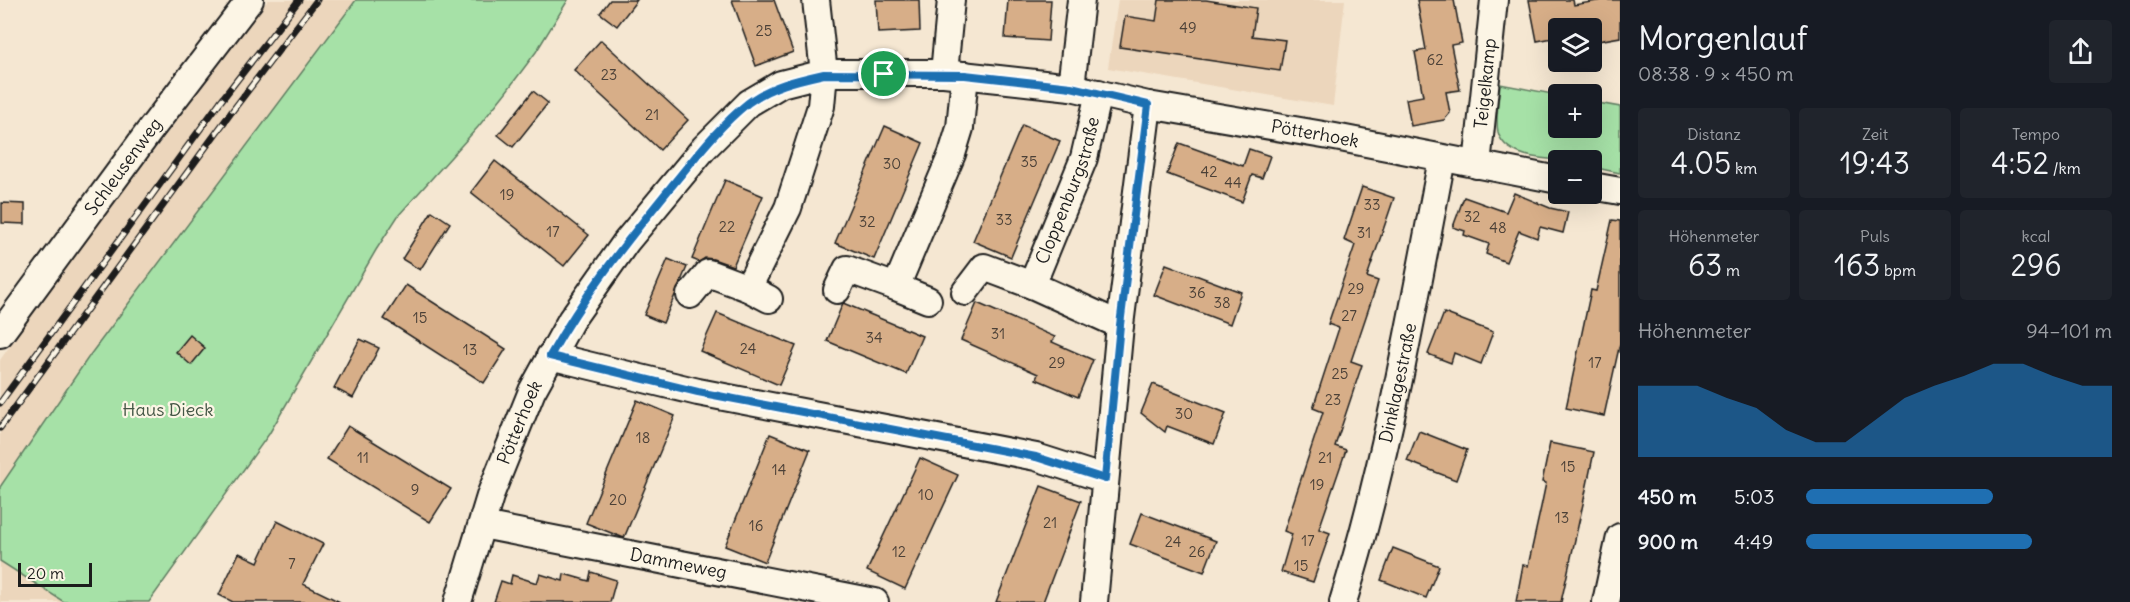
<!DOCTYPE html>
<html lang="de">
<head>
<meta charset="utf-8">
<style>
	:root { --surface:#171b24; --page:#20242c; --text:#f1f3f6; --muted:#9ea1a6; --accent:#1f6fb2 }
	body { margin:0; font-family:Delius,sans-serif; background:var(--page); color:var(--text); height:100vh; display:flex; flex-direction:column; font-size:22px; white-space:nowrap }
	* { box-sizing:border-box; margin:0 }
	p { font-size:20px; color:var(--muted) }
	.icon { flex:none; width:33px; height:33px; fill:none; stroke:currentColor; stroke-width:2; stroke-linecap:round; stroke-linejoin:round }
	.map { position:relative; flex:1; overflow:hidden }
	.sheet { display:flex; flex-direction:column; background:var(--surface); width:510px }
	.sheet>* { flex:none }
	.buttons { position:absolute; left:1548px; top:18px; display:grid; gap:12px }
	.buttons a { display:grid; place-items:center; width:54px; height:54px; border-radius:6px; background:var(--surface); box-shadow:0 6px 24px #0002; font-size:30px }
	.scale { position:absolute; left:18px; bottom:15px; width:74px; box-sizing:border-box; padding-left:6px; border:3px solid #1c1c1c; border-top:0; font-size:16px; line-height:21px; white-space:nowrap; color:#1c1c1c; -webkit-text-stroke:4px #fcf5e5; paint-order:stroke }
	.pin { position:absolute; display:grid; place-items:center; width:51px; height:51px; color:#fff; margin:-26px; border:3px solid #fff; border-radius:50%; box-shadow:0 2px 6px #0007 }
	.round { display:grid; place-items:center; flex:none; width:63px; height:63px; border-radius:6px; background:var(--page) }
	.overview { display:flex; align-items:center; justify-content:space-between; height:102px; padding:0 18px }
	h1 { font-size:33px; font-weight:600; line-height:45px }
	.metrics { display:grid; grid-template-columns:repeat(3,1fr); gap:9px; height:102px; padding:6px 18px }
	.metrics div { display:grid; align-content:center; border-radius:6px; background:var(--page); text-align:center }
	.metrics b { font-size:30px; font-weight:600 }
	.metrics small { font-size:16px; font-weight:400 }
	.metrics p { font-size:16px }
	.chart { height:168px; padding:12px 18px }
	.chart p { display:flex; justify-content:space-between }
	.chart svg { width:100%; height:108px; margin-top:6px; fill:var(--accent); opacity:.7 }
	ul { padding:0 18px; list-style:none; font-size:20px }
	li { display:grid; grid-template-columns:96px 72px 1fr; align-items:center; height:45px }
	li i { height:15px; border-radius:8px; background:var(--accent) }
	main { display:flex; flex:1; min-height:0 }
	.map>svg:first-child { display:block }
	.built { fill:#ecd6bc }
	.green { fill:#a6e1a7; stroke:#617e62; stroke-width:1.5 }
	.building { fill:#d7ae88; stroke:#1c1c1c; stroke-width:1.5 }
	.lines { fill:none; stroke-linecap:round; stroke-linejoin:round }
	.minor-casing { stroke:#1c1c1c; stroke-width:30 }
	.minor { stroke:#fcf5e5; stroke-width:26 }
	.rail-casing { stroke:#1c1c1c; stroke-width:7 }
	.rail { stroke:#fcf5e5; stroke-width:4.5; stroke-dasharray:14; stroke-linecap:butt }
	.route-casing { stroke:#fff; stroke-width:12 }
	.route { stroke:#1f6fb2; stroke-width:8 }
	.labels { text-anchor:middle; stroke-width:4.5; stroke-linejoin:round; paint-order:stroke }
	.number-label { font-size:15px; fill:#4b4037 }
	.street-label { font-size:18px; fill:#1c1c1c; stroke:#fcf5e5 }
	.park-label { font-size:18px; fill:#455746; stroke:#fcf5e5 }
</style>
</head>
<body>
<main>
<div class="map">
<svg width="1620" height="602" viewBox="0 0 1620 602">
	<rect width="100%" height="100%" fill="#f5e7d2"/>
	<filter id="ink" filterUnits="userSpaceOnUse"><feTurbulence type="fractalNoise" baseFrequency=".0167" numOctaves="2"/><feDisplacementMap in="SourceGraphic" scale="12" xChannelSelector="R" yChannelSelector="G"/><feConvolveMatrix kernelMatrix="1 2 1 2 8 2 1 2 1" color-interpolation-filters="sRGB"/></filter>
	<g filter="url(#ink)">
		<!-- built -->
		<g class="built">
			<path d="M268,0H356L90,355L0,487V360L57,279Z"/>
			<path d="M1118,0H1345L1333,106L1108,68Z"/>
			<path d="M0,561L64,602H0Z"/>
		</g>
		<!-- green -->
		<g class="green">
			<path d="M356,0H568L536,52L506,92L478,127L398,216L376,250L269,434L149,602H64L0,561V487L90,355Z"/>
			<path d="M1500,84L1558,95V128H1592V102L1620,107V173L1592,167V160C1566,160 1506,164 1498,132C1495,118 1499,99 1500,84Z"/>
		</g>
		<!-- building -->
		<g class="building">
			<path d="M610,0H637L617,26L600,13Z"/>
			<path d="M732,0H774L793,52L756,66Z"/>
			<path d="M876,0H919L920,31L878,33Z"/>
			<path d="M1008,0H1051L1048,41L1005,38Z"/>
			<path d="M1159,0H1206L1256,8L1252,36L1285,40L1280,71L1120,47L1125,16L1156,21Z"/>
			<path d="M1417,0H1454L1462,43L1451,45L1460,90L1446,92L1450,113L1444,120L1411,126L1406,99L1423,96L1415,52L1426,50Z"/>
			<path d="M1529,0H1573L1574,5L1603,0H1620V37L1592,42V28H1558V37L1537,41Z"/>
			<path d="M601,40L688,120L660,150L574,70Z"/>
			<path d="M533,91L548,103L513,147L498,135Z"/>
			<path d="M1022,125L1060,141L1011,257L973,241Z"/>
			<path d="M885,126L923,143L874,259L835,243Z"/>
			<path d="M1179,143L1243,166L1249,149L1270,156L1262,178L1252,175L1242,202L1167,174Z"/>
			<path d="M495,161L589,235L564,266L471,192Z"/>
			<path d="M725,180L763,196L733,266L713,259L705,258L699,262L692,259Z"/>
			<path d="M1362,187L1394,198L1367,277L1378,281L1351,361L1362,365L1335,446L1346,450L1319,529L1330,533L1313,582L1281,572L1292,534L1284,531L1323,412L1313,408L1339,328L1328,324L1355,245L1344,240Z"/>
			<path d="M1514,193L1550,208L1568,212L1563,233L1540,227L1537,238L1519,231L1506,262L1486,254L1489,244L1464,235L1465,231L1453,227L1464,197L1506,212Z"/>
			<path d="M2,203L25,204V224L2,223Z"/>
			<path d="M432,211L450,223L420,270L402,259Z"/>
			<path d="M1612,220L1620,221V343L1604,416L1566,408L1591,290L1596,291Z"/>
			<path d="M668,259L687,267L663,323L644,315Z"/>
			<path d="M1166,264L1241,292L1230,324L1154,295Z"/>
			<path d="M406,285L506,349L484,383L384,319Z"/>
			<path d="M843,303L922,336L906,374L827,341Z"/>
			<path d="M977,303L1055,337L1052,342L1093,360L1078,397L1036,379L1038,374L961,340Z"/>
			<path d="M717,313L796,346L779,385L700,351Z"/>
			<path d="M1444,313L1493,332L1481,364L1454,353L1451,363L1428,354Z"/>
			<path d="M190,335L205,348L191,365L176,352Z"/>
			<path d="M360,339L379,348L353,398L334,388Z"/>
			<path d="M1153,384L1226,413L1214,444L1167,426L1165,432L1141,413Z"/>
			<path d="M637,400L675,416L624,538L586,523Z"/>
			<path d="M348,426L451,489L430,522L327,459Z"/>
			<path d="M1419,431L1467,450L1456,480L1407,461Z"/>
			<path d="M770,434L810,450L765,562L725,546Z"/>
			<path d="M1550,443L1594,452L1583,504L1561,602H1516L1523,565L1528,566L1541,507L1546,483L1542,482Z"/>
			<path d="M920,458L958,475L905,589L867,571Z"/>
			<path d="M1041,486L1081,501L1043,602H996Z"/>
			<path d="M1142,513L1216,541L1204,572L1130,544Z"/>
			<path d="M277,521L323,544L303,584L340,602H233L219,595L239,553L258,562Z"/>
			<path d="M1393,548L1439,566L1426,598L1381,580Z"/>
			<path d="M591,572L616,580L610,602H494L501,581L510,584L512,575L537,583L540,574L563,581L564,574L589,581Z"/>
		</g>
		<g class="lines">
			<defs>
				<g id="minor">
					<path d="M944,73L951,0"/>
					<path d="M1071,87L1081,0"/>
					<path id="s1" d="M1477,165L1494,0"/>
					<path d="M1592,186L1620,191"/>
					<path d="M1032,285L1120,325"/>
					<path d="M896,287L928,300"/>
					<path d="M748,288L769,299"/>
					<path d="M837,290L847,269L896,287L952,154L960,128L965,75"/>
					<path id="s2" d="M965,292L984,267L1032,285L1084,158L1099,93"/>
					<path d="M690,295L708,273L748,288L788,208L821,106L824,73L816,0"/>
					<path id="s3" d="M0,334L148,133L250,0"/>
					<path d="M550,356L698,392L1036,457L1105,479"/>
					<path id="s4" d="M482,525L875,602"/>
					<path id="s5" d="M458,602L491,493L532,391L571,320L626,242L704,148L749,103L781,84L824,73H944L1071,87L1148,105L1335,137L1558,180"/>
					<path d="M1094,602L1120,325L1148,105"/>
					<path id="s6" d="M1343,602C1388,457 1413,308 1442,159"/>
					<path d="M1606,602L1620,537"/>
				</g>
			</defs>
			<!-- minor casing -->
			<use href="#minor" class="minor-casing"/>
			<!-- minor -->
			<use href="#minor" class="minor"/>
			<defs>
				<g id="rail">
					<path d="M0,403L220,102L299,0"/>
					<path d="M0,428L233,110L317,0"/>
				</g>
			</defs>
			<!-- rail casing -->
			<use href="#rail" class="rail-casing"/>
			<!-- rail -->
			<use href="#rail" class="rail"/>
		</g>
	</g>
	<g class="lines" filter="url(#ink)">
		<defs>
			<path id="route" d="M824,74L965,75L1071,87L1148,105L1120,325L1105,479L1036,457L698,392L550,356C584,295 626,242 670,188C694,159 718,127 748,103C770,86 797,80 824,74Z"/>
		</defs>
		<!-- route casing -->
		<use href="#route" class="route-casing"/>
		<!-- route -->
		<use href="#route" class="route"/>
	</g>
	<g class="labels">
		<!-- number labels -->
		<g class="number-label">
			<text x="1188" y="33">49</text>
			<text x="764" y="36">25</text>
			<text x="1435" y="65">62</text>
			<text x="609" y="80">23</text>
			<text x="652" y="120">21</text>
			<text x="1029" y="167">35</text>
			<text x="892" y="169">30</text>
			<text x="1209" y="177">42</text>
			<text x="1233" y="188">44</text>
			<text x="507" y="200">19</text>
			<text x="1372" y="210">33</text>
			<text x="1472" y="222">32</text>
			<text x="1004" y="225">33</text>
			<text x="867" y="227">32</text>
			<text x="727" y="232">22</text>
			<text x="1498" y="233">48</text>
			<text x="553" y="237">17</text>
			<text x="1364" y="238">31</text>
			<text x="1356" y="294">29</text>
			<text x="1197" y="298">36</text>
			<text x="1222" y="308">38</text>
			<text x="1349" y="321">27</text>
			<text x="420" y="323">15</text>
			<text x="998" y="339">31</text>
			<text x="874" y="343">34</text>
			<text x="748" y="354">24</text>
			<text x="470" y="355">13</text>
			<text x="1057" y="368">29</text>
			<text x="1595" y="368">17</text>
			<text x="1340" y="379">25</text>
			<text x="1333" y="405">23</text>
			<text x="1184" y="419">30</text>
			<text x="643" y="443">18</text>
			<text x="363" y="463">11</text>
			<text x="1325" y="463">21</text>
			<text x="1568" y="472">15</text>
			<text x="779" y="475">14</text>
			<text x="1317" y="490">19</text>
			<text x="415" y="495">9</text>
			<text x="926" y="500">10</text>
			<text x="618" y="505">20</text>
			<text x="1562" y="523">13</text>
			<text x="1050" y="528">21</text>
			<text x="756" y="531">16</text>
			<text x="1308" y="546">17</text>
			<text x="1173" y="547">24</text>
			<text x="899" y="557">12</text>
			<text x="1197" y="557">26</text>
			<text x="292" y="569">7</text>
			<text x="1301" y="571">15</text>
		</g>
		<!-- street labels -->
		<g class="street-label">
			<text dy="6" stroke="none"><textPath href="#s1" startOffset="82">Teigelkamp</textPath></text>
			<text dy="6" stroke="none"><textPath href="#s5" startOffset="1164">Pötterhoek</textPath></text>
			<text dy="6" stroke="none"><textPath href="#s3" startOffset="208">Schleusenweg</textPath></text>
			<text dy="6" stroke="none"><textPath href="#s2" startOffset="184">Cloppenburgstraße</textPath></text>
			<text dy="6" stroke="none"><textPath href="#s6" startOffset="226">Dinklagestraße</textPath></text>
			<text dy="6" stroke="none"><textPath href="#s5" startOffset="190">Pötterhoek</textPath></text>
			<text dy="6" stroke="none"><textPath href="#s4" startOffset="200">Dammeweg</textPath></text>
		</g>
		<!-- park labels -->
		<g class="park-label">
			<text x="168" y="416">Haus Dieck</text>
		</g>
	</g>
</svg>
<div class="buttons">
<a><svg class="icon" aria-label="layers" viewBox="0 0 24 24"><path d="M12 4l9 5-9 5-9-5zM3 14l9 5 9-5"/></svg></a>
<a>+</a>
<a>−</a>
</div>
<div class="scale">20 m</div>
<div class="pin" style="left:884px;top:74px;background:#1e9e55"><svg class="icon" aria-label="arrive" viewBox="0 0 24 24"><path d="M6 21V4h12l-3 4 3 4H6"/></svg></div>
</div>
<section class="sheet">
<div class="overview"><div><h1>Morgenlauf</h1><p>08:38 · 9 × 450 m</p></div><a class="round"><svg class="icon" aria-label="share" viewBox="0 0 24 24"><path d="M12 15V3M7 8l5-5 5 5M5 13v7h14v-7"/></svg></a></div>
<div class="metrics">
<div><p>Distanz</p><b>4.05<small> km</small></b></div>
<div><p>Zeit</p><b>19:43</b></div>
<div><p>Tempo</p><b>4:52<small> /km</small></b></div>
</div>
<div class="metrics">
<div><p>Höhenmeter</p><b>63<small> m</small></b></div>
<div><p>Puls</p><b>163<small> bpm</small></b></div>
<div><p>kcal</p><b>296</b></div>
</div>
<div class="chart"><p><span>Höhenmeter</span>94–101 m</p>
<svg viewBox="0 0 160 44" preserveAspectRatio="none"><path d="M0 44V15L10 15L20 15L30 20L40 24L50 33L60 38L70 38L80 29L90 20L100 15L110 11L120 6L130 6L140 11L150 15L160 15V44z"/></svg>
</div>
<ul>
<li><b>450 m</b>5:03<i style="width:61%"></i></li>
<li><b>900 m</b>4:49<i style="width:74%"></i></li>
</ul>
</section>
</main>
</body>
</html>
